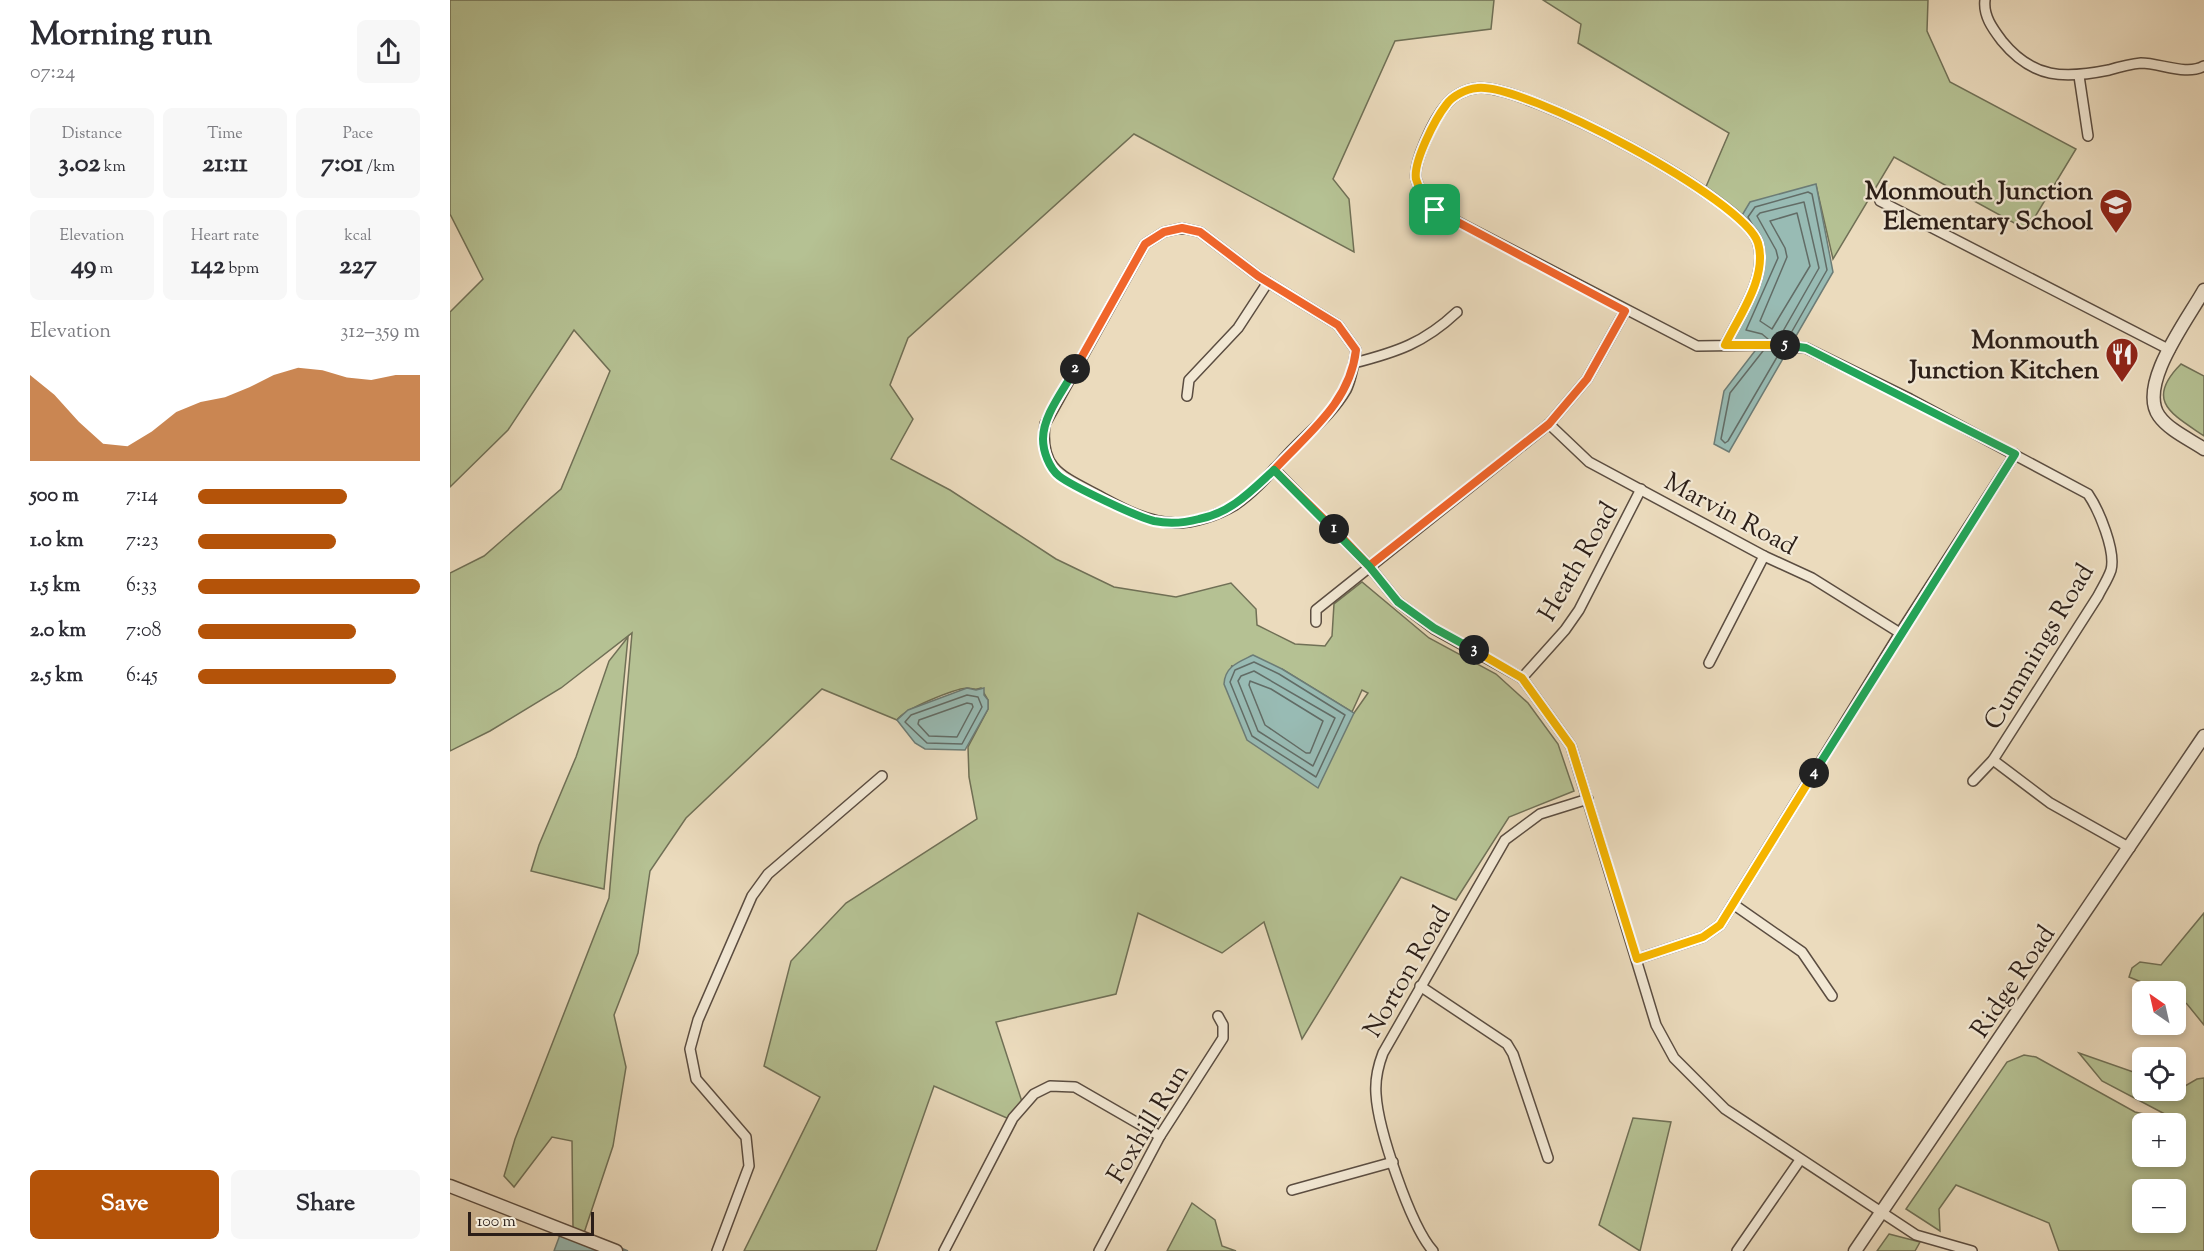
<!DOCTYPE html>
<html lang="en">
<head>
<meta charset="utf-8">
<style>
	:root { --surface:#fff; --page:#f7f7f7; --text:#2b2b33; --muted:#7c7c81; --accent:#b45309 }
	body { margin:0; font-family:"Sorts Mill Goudy",serif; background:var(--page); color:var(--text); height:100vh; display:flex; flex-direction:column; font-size:22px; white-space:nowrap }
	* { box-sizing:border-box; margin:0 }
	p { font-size:20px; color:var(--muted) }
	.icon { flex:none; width:33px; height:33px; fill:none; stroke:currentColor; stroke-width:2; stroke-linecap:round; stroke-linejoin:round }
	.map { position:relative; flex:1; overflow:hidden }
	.side { display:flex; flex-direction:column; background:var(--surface); width:450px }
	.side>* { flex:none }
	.needle { width:39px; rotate:326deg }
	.fabs { position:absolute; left:1682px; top:981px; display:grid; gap:12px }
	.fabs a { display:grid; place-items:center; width:54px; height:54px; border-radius:9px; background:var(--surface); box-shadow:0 3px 9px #0003; font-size:30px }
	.scale { position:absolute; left:18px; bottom:15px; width:126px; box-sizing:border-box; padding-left:6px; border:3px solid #2b1e18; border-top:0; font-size:16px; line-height:21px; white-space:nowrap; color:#2b1e18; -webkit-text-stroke:4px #f2e8d4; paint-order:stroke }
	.pin { position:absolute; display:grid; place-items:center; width:51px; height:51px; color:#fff; margin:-26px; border-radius:12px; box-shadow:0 3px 9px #0006 }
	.km { position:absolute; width:30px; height:30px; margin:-15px; border-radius:50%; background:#222; color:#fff; font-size:16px; line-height:30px; text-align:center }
	.round { display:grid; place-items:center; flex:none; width:63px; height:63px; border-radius:9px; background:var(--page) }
	.overview { display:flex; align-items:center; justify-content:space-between; height:102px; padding:0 30px }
	h1 { font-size:33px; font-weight:700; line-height:45px }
	.figures { display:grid; grid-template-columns:repeat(3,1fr); gap:9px; height:102px; padding:6px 30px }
	.figures div { display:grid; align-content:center; border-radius:9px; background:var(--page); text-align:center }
	.figures b { font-size:26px; font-weight:700 }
	.figures small { font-size:16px; font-weight:400 }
	.figures p { font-size:16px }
	.chart { height:168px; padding:12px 30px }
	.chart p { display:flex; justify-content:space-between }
	.chart svg { width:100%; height:108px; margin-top:6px; fill:var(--accent); opacity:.7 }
	.action { display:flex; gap:12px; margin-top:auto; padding:12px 30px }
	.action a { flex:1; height:69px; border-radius:9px; background:var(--accent); color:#fff; font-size:24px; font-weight:700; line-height:69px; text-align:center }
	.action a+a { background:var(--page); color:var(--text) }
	ul { padding:0 30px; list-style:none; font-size:20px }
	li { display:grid; grid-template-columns:96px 72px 1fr; align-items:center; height:45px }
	li i { height:15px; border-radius:8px; background:var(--accent) }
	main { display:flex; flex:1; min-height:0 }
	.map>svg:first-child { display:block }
	.green { fill:#b5c193; stroke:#707056; stroke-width:1.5; fill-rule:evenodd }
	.water { fill:#98bbb4; stroke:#6c7c76; stroke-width:1.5 }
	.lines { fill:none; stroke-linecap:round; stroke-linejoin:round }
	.shore { stroke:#626c66; stroke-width:1.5 }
	.minor-casing { stroke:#5b4d41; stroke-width:12 }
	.tertiary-casing { stroke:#5b4d41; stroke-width:15 }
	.minor { stroke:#f2e8d4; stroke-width:9 }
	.tertiary { stroke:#f2e8d4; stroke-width:12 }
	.split-1-casing { stroke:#fff; stroke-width:12 }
	.split-2-casing { stroke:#fff; stroke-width:12 }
	.split-3-casing { stroke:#fff; stroke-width:12 }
	.split-4-casing { stroke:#fff; stroke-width:12 }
	.split-5-casing { stroke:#fff; stroke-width:12 }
	.split-6-casing { stroke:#fff; stroke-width:12 }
	.split-1 { stroke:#f0652b; stroke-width:8 }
	.split-2 { stroke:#f0652b; stroke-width:8 }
	.split-3 { stroke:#22a559; stroke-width:8 }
	.split-4 { stroke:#f5b400; stroke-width:8 }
	.split-5 { stroke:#22a559; stroke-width:8 }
	.split-6 { stroke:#f5b400; stroke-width:8 }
	.labels { text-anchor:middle; stroke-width:4.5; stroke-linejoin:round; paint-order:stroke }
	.poi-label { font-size:26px; font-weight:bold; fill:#2b1e18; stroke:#f2e8d4; text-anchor:end }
	.street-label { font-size:26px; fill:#2b1e18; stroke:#f2e8d4 }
</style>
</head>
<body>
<main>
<section class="side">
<div class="overview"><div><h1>Morning run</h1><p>07:24</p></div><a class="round"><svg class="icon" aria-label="share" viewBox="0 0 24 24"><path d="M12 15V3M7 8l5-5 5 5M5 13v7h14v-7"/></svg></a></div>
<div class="figures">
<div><p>Distance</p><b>3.02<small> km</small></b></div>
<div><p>Time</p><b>21:11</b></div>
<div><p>Pace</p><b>7:01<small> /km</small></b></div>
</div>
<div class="figures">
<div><p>Elevation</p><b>49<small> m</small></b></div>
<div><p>Heart rate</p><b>142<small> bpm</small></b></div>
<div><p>kcal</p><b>227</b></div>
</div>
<div class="chart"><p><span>Elevation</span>312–359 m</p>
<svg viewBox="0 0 160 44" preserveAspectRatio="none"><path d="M0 44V9L10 17L20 28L30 37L40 38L50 32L60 24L70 20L80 18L90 14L100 9L110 6L120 7L130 10L140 11L150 9L160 9V44z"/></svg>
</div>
<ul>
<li><b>500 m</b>7:14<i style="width:67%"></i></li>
<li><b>1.0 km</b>7:23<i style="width:62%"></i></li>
<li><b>1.5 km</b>6:33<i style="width:100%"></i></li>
<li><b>2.0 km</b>7:08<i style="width:71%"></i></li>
<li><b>2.5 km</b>6:45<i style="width:89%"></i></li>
</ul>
<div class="action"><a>Save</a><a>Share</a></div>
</section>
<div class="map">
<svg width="1754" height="1251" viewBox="0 0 1754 1251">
	<rect width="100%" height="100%" fill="#ebdbbd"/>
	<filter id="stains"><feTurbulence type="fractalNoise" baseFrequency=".00333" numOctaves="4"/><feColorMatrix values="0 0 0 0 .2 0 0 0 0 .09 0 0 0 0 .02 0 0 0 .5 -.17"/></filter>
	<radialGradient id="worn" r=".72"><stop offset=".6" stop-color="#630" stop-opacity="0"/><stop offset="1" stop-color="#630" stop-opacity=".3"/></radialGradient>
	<!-- green -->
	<g class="green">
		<path d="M0,0H1044L1041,29L945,41L883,179L899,199L904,252L684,134L458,338L440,385L463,419L441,459L500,490L606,559L664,587L726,597L781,583L806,609L807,625L845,644L875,646L882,636L884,604L912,582L979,638L1046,674L1078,703L1108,744L1124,791L1059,817L1006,900L951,877L852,1039L814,922L772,953L688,913L666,994L546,1022L574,1108L566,1122L484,1086L426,1251H294L370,1097L314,1066L341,961L396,903L527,819L519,777L518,747L538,709V700L531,688C525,691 523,688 517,688C504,689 454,709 447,720L372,689L236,818L200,871L188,953L164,1015L176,1067L163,1146L134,1233L123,1228L122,1141L102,1137L64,1187L54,1176L65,1139L159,898L182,633L111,688L40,731L0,751V573L34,556L111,489L160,371L124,330L58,430L0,487V312L33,279L0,214ZM781,666L832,669L902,712L912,690L918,693L904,713Z"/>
		<path d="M1093,0H1478L1477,31L1500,82L1626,149L1577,230L1444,157L1383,259L1366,185L1291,217L1255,189L1279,133L1128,43L1131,24Z"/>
		<path d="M1731,364L1754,376V436C1722,414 1694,401 1731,364Z"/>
		<path d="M178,637L154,889L81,871L89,845L126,757L159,661Z"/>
		<path d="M1754,913V1025L1737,1004L1725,996V992L1706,988L1679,977L1682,968L1690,962L1711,965Z"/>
		<path d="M1629,1053L1692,1075V1090H1725V1087L1730,1089L1747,1079L1754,1078V1251H1609L1599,1223L1506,1185L1489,1209L1490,1231L1456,1209L1557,1062L1574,1055L1586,1057L1685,1112L1730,1122L1652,1081ZM1692,1124H1725V1156H1692ZM1692,1190H1725V1222H1692Z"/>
		<path d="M1183,1118L1221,1122L1190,1251L1149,1225Z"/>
		<path d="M742,1203L765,1220L772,1246L786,1251H717Z"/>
		<path d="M1439,1234L1470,1242L1465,1251H1427Z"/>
	</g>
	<!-- water -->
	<g class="water">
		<path d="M1366,184L1383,272L1279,452L1264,444L1274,391L1308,347H1273L1314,257L1291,217L1300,202Z"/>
		<path d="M803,655L832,669L904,713L868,788L797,740L774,684C775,666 789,662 803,655Z"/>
		<path d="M517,688L526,690L534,688V695L538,700V709L515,750L475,749L465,743L447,720L458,710Z"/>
		<path d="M114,1224L178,1251H104Z"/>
	</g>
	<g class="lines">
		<!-- shore -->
		<g class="shore">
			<path d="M1347,213L1360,266L1322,329L1310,321L1337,257L1335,248L1320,221Z"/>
			<path d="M1302,224L1298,217L1305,207L1358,192L1362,194L1377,270L1337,340"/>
			<path d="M1318,339L1312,334L1296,330L1328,258L1326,250L1307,216L1310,213L1354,202L1369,268L1328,340"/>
			<path d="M1313,351L1280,393L1271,439L1275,443L1278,441L1330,352"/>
			<path d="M804,662L829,674L895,715L866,777L802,736L780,682L785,670Z"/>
			<path d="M804,671L885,718L863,766L808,731L788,681L791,676Z"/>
			<path d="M800,681L821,689L873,721L860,753H856L815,725L799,685Z"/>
			<path d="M517,695L528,697L532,707L512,744L477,743L455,722L461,715Z"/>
			<path d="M517,703L522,704L523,707L507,737L479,736L468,724L469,720Z"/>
		</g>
		<defs>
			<g id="minor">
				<path d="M1535,0C1533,16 1543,29 1552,41C1583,79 1614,79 1659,70C1669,67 1680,64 1691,63C1710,63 1737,76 1754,66"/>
				<path d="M1629,76L1638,136"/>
				<path d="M1430,201L1720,350"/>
				<path d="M732,228L750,232L808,276L888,325L906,350C904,363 902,378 896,390C882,414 860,431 841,451C824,469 806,491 785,505C768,515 745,523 725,523C693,522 667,505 640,491C607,474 590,465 595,424L695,244L714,232Z"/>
				<path d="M1275,345C1289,316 1318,277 1308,243C1296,200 1072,82 1027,88C1016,89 1002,96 996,105C984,119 963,162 966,179C969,191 977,201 985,210L1247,346L1319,345L1356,348L1460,399L1638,494C1649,510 1666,551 1661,570C1658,579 1652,588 1648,596L1543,760L1523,781"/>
				<path d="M904,363C947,352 974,343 1007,312"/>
				<path d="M737,396L739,380L788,328L818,282"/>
				<path d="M1099,424L1139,462L1314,556L1362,578L1450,633"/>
				<path d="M824,469L919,566L948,602L984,629L1072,678L1121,746L1206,1025L1224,1058L1275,1109L1466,1235L1522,1251"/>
				<path d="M866,622V610L1099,424L1137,379L1175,311"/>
				<path d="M1259,663L1314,556"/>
				<path d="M1072,678L1115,630L1129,610L1191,489"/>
				<path d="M1543,760L1600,803L1680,848"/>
				<path d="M1283,904L1352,952L1382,996"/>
				<path d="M1187,959L1253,937L1270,925L1450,633L1565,454"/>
				<path d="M970,986L1057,1044L1063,1054L1098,1158"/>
				<path d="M842,1190L943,1162"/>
				<path d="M267,1251L299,1166L296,1137L246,1079L240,1049L248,1020L302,896L318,874L432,776"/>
				<path d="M494,1251L563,1118L584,1094L600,1086L625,1087L710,1136"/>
				<path d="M649,1251L710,1136L773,1038V1025L768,1016"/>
				<path d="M983,1251C960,1225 928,1129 926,1094C925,1080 928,1066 933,1053L1055,840L1090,814L1138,799"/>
				<path d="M1287,1251L1350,1160"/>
			</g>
			<g id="tertiary">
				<path d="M1754,290C1738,319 1687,385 1709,416C1719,430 1739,439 1754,449"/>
				<path d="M0,1186L166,1251"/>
				<path d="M1405,1251L1754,736"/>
			</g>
		</defs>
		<!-- minor casing -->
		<use href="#minor" class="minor-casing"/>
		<!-- tertiary casing -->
		<use href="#tertiary" class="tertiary-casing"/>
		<!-- minor -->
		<use href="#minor" class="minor"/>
		<!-- tertiary -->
		<use href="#tertiary" class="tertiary"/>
	</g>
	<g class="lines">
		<defs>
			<path id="split-1" d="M884,529L919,566L1099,424L1137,379L1175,311L985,210"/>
			<path id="split-2" d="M625,369L695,244L714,232L732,228L750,232L808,276L888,325L906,350C900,403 858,433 824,470L884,529"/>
			<path id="split-3" d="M625,369C614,390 593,415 593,439C593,451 599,468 609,476C622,486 687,517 704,521C719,524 734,523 749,519C781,513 801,491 824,470L919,566L948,602L984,628L1024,650"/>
			<path id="split-4" d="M1024,650L1072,678L1121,746L1187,959L1253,937L1270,925L1364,773"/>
			<path id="split-5" d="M1335,345L1356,348L1565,454L1364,773"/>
			<path id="split-6" d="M985,210C977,201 969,191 966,179C963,162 985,119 996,105C1002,96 1016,89 1027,88C1073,82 1295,200 1308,243C1318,277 1289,316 1275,345H1335"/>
		</defs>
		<!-- split-1 casing -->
		<use href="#split-1" class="split-1-casing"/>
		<!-- split-2 casing -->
		<use href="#split-2" class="split-2-casing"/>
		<!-- split-3 casing -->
		<use href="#split-3" class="split-3-casing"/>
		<!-- split-4 casing -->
		<use href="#split-4" class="split-4-casing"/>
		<!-- split-5 casing -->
		<use href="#split-5" class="split-5-casing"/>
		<!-- split-6 casing -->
		<use href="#split-6" class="split-6-casing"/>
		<!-- split-1 -->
		<use href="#split-1" class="split-1"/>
		<!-- split-2 -->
		<use href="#split-2" class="split-2"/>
		<!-- split-3 -->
		<use href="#split-3" class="split-3"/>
		<!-- split-4 -->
		<use href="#split-4" class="split-4"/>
		<!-- split-5 -->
		<use href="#split-5" class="split-5"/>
		<!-- split-6 -->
		<use href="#split-6" class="split-6"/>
	</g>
	<!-- icons -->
	<defs>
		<symbol id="school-pin" viewBox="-11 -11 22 30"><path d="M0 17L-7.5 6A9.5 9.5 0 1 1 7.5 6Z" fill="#8f2418" stroke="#f2e8d4"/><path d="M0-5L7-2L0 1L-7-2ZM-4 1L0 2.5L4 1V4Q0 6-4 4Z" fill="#fff"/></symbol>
		<symbol id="restaurant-pin" viewBox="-11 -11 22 30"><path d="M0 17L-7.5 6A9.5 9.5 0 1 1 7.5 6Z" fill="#8f2418" stroke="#f2e8d4"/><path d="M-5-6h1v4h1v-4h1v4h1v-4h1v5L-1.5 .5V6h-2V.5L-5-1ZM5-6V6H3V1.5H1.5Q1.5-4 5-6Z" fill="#fff"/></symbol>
	</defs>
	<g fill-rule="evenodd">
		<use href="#school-pin" x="1647" y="186" width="38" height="52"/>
		<use href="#restaurant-pin" x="1653" y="335" width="38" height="52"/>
	</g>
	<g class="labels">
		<!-- poi labels -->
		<g class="poi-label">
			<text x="1643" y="199">Monmouth Junction<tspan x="1643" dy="30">Elementary School</tspan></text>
			<text x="1649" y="348">Monmouth<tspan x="1649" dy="30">Junction Kitchen</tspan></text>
		</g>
		<!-- street labels -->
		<g class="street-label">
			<text transform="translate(1281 513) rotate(28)" y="9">Marvin Road</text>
			<text transform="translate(1127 561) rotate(-60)" y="9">Heath Road</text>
			<text transform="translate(1588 646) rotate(-59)" y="9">Cummings Road</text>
			<text transform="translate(956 971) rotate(-60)" y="9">Norton Road</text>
			<text transform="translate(1562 981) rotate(-56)" y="9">Ridge Road</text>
			<text transform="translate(697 1123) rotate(-59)" y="9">Foxhill Run</text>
		</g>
	</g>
	<rect width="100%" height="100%" filter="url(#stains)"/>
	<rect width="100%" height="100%" fill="url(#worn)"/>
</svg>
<div class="fabs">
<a><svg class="needle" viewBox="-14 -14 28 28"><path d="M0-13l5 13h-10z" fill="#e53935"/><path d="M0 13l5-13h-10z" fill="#7c7c81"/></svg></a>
<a><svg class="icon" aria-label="locate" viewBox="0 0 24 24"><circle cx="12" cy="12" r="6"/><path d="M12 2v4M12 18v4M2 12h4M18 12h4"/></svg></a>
<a>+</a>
<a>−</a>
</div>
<div class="scale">100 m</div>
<div class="pin" style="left:985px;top:210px;background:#1e9e55"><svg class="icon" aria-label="arrive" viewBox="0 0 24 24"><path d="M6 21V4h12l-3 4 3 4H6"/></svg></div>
<b class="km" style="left:884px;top:529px">1</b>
<b class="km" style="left:625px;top:369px">2</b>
<b class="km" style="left:1024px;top:650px">3</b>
<b class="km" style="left:1364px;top:773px">4</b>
<b class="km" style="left:1335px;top:345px">5</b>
</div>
</main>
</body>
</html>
